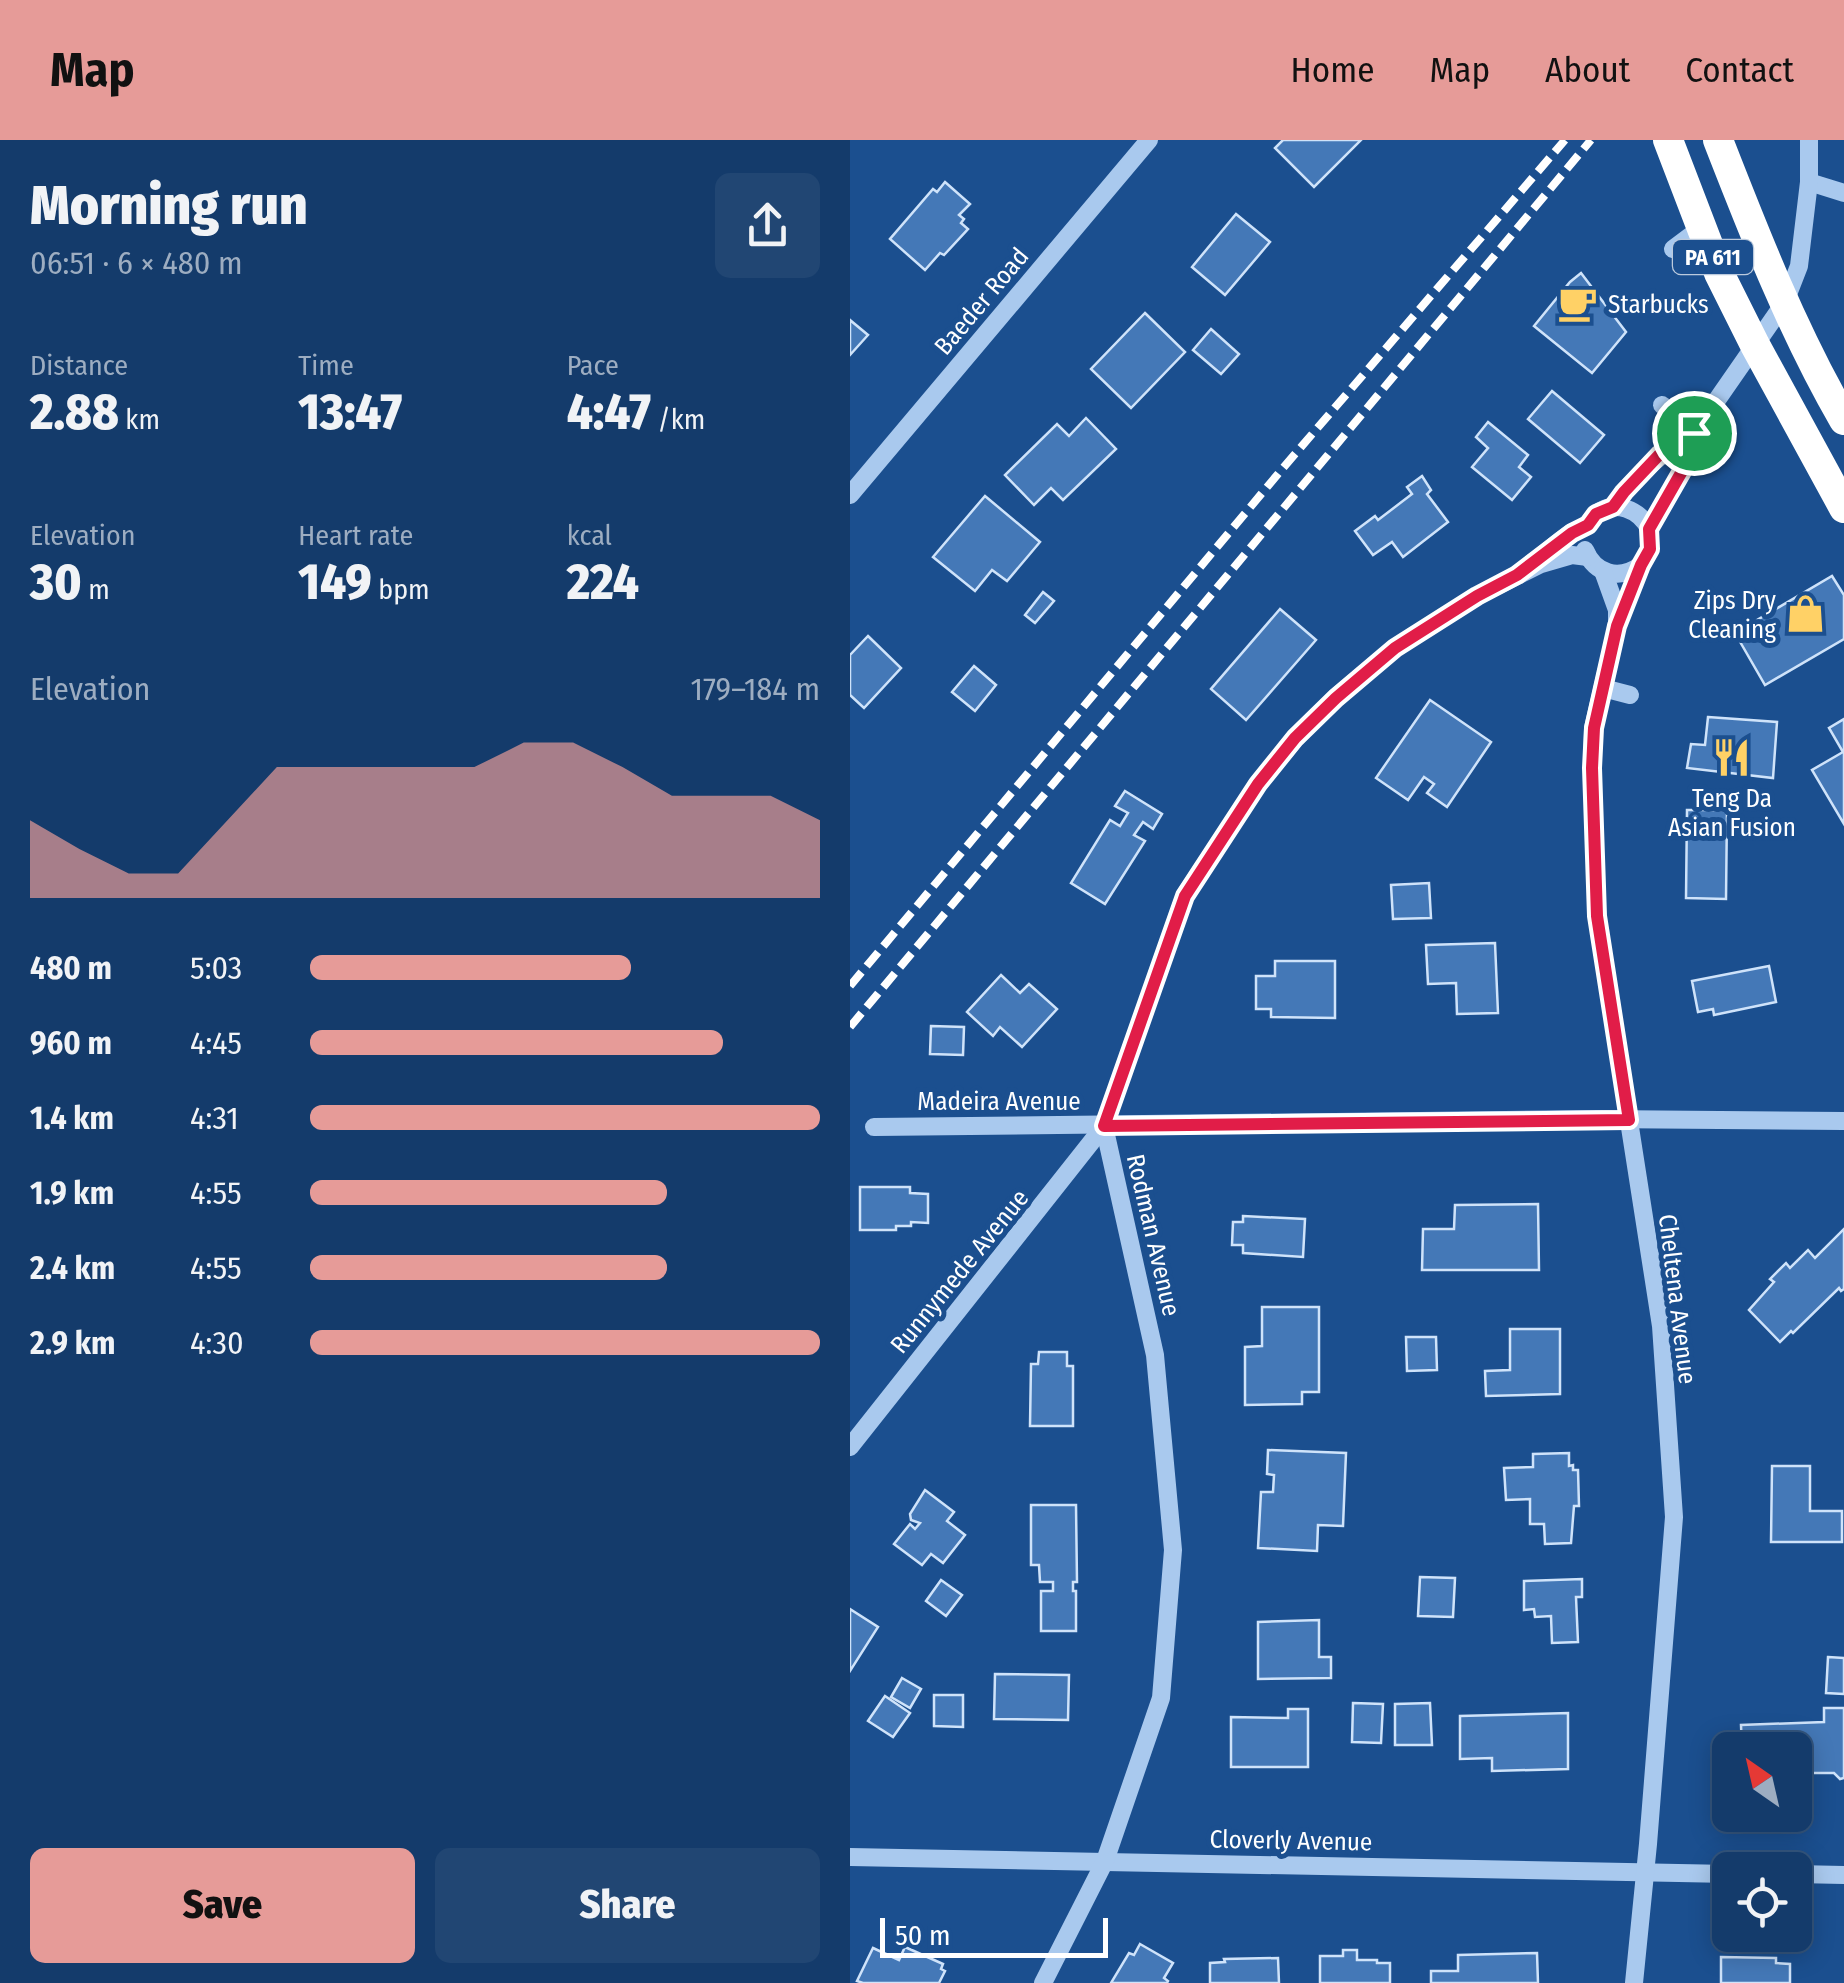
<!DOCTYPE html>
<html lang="en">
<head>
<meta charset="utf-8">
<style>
	:root { --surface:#143b6b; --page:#214673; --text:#f1f3f6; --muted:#9dadc1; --line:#33557e; --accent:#e69b98 }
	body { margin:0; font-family:"Fira Sans Condensed",sans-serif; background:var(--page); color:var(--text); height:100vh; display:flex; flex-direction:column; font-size:38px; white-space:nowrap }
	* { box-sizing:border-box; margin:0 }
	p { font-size:32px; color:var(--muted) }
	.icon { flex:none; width:55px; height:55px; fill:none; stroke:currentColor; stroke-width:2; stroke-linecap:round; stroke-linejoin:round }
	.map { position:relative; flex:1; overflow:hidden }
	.sheet { display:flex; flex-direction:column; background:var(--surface); width:850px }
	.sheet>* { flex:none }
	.needle { width:65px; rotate:326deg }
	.tools { position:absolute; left:862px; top:1592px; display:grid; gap:20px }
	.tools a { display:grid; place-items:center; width:100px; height:100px; border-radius:15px; background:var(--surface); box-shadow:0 5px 25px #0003,0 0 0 2px var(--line); font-size:50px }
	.scale { position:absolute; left:30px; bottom:25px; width:228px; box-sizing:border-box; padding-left:10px; border:5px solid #fff; border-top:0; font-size:28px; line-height:35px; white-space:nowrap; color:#fff; -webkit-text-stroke:8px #1b4f8f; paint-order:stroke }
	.pin { position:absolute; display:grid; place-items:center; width:85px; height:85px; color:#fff; margin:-42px; border:5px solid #fff; border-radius:50%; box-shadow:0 2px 10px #0007 }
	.round { display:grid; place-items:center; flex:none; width:105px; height:105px; border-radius:15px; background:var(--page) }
	.summary { display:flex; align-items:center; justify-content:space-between; height:170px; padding:0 30px }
	h1 { font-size:55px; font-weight:800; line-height:75px }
	.metrics { display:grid; grid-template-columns:repeat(3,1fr); gap:15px; height:170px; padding:10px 30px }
	.metrics div { display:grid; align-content:center }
	.metrics b { font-size:50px; font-weight:800 }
	.metrics small { font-size:28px; font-weight:400 }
	.metrics p { font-size:28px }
	.chart { height:280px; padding:20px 30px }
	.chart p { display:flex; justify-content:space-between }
	.chart svg { width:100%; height:180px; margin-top:10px; fill:var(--accent); opacity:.7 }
	.primary-button { display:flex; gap:20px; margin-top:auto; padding:20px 30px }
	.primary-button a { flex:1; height:115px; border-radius:15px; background:var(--accent); color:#111; font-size:40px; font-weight:800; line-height:115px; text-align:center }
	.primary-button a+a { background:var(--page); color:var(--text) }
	ul { padding:0 30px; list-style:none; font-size:32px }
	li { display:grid; grid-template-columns:160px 120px 1fr; align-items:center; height:75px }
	li i { height:25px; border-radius:12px; background:var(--accent) }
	header { display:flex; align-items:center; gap:60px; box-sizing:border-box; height:140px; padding:0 50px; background:var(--accent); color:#111 }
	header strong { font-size:48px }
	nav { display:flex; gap:55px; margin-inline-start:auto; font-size:35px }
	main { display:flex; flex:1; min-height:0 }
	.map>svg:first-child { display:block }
	.building { fill:#4478b7; stroke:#cfe3fa; stroke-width:2.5 }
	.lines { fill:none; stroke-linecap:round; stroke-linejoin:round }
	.minor { stroke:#a9c9ee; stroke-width:18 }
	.highway { stroke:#fff; stroke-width:30 }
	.rail { stroke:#fff; stroke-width:8; stroke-dasharray:18 8; stroke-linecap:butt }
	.route-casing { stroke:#fff; stroke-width:20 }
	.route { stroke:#e11d48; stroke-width:12 }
	.labels { text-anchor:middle; stroke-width:10; stroke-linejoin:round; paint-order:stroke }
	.shield { fill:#1b4f8f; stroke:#bbcadd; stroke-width:2.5 }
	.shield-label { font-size:22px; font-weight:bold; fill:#fff }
	.street-label { font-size:25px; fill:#fff; stroke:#1b4f8f }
	.poi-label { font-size:25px; fill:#fff; stroke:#1b4f8f; text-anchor:start }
</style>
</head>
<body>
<header>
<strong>Map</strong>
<nav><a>Home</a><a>Map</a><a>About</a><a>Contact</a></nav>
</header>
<main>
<section class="sheet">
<div class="summary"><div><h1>Morning run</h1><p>06:51 · 6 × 480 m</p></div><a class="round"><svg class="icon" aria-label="share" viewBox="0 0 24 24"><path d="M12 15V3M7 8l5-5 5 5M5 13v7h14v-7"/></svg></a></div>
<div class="metrics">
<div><p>Distance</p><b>2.88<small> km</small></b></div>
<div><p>Time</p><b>13:47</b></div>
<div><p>Pace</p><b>4:47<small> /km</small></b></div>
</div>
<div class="metrics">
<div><p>Elevation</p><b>30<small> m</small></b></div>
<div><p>Heart rate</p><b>149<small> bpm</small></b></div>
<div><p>kcal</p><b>224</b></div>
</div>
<div class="chart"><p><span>Elevation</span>179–184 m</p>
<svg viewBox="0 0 160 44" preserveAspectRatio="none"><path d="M0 44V25L10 32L20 38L30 38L40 25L50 12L60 12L70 12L80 12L90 12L100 6L110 6L120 12L130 19L140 19L150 19L160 25V44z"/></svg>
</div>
<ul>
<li><b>480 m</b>5:03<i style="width:63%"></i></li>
<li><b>960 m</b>4:45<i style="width:81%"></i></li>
<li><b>1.4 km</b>4:31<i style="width:100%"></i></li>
<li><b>1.9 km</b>4:55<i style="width:70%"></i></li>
<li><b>2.4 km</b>4:55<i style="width:70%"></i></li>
<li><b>2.9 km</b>4:30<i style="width:100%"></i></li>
</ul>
<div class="primary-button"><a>Save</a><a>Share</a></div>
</section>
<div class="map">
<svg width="994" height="1843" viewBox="0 0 994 1843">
	<rect width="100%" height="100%" fill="#1b4f8f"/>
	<!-- building -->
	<g class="building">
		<path d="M433,0H511L464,47L425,8Z"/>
		<path d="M95,42L120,64L109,75L114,79L111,83L118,89L94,115L90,113L75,130L40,99L83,49L87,52Z"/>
		<path d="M386,74L420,102L375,155L342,127Z"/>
		<path d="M731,133L776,192L742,233L684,186L720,142Z"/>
		<path d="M295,173L335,212L281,268L241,229Z"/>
		<path d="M0,180L18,195L0,215Z"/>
		<path d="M361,189L389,214L371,234L343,210Z"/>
		<path d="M702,251L754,295L730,323L678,279Z"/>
		<path d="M236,278L266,309L213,360L201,348L184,365L155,335L207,284L219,296Z"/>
		<path d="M638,282L678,315L669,327L681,337L662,360L622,327L638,308L626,297Z"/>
		<path d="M572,336L581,350L577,354L598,382L553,417L542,402L523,415L505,391L525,376L528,380L562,354L557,347Z"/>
		<path d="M135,356L190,402L157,441L142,430L125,451L83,417Z"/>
		<path d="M982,436L994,455V499L915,545L885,493Z"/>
		<path d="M193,452L204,461L185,483L175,475Z"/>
		<path d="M430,469L466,500L396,580L361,549Z"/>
		<path d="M18,496L51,528L14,568L0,555V515Z"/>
		<path d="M124,526L146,545L125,571L102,552Z"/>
		<path d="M580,560L641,602L597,667L577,653L584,644L574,637L558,660L526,638Z"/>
		<path d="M858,577L927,582L923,638L837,628L841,604L855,605Z"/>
		<path d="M994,579V684L962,630L993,612L979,588Z"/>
		<path d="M275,651L312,674L303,689L293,682L284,695L295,701L255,764L221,743L260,680L270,686L278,673L265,666Z"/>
		<path d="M837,670H877L876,759L836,758Z"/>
		<path d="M579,743L581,778L543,779L541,745Z"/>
		<path d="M645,803L648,873L607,874L606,843L578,844L576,805Z"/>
		<path d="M425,821H485V878L421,877V869H406V836H425Z"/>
		<path d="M919,826L926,862L864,875L863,869L848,872L842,841Z"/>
		<path d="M151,835L170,853L179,844L207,869L172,907L150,887L143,896L117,872Z"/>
		<path d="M81,886L114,887L113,915L80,914Z"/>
		<path d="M10,1047H60V1053L78,1054V1083L61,1082V1086H46V1090H10Z"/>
		<path d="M688,1064L689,1130H572L573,1089H604L605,1065Z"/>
		<path d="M393,1076L455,1079L453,1117L393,1113V1105H382L383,1082H393Z"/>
		<path d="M994,1089V1149L991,1151L989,1148L943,1193L941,1191L930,1202L899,1170L924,1142L920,1139L936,1123L940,1128L958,1110L965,1118Z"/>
		<path d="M412,1167H469V1252H452V1264L395,1265V1207L412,1206Z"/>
		<path d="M660,1189H710V1254L636,1256L635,1231L660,1230Z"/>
		<path d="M556,1197H586L587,1230L557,1231Z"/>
		<path d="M189,1212H217V1226H223V1286H180L181,1224H188Z"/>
		<path d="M418,1310L496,1313L493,1386L468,1385L467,1411L408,1408L411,1352H423L424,1335L417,1334Z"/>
		<path d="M719,1313V1326L723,1325V1330H728L729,1366H724L721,1403L695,1404L694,1384H680V1359L656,1360L654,1328L683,1327V1314Z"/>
		<path d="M922,1326H960V1371H992V1402H921Z"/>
		<path d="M75,1350L104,1372L97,1381L115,1395L93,1423L81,1414L72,1425L44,1404L60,1384L65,1389L70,1383L61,1380L60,1374Z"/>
		<path d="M181,1365H226L227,1442H223V1451H226V1491H191V1451H203V1442H190L189,1425H181Z"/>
		<path d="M570,1437L605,1438L603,1477L568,1476Z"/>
		<path d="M732,1439V1457H726L728,1502L702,1503L701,1476L685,1477L684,1469L674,1470V1441Z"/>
		<path d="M91,1440L112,1455L96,1476L76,1461Z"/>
		<path d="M0,1469L28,1487L0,1531Z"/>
		<path d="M469,1480V1517H481V1538L408,1539V1482Z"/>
		<path d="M978,1517L994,1518V1554L976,1553Z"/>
		<path d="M145,1534L219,1535L218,1580L144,1579Z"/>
		<path d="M52,1538L71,1549L60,1568L41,1557Z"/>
		<path d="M84,1555H113V1587L84,1586Z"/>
		<path d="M35,1556L60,1573L43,1597L18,1581Z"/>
		<path d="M503,1563L533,1564L531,1603L502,1602Z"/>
		<path d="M580,1563L582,1605H545V1564Z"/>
		<path d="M974,1568H994V1638L990,1639L984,1633H945V1610H892L891,1585L974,1582Z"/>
		<path d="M438,1569H458V1627H381V1577L438,1578Z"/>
		<path d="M718,1573V1629L642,1631V1618L610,1619V1576Z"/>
		<path d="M290,1804L323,1823L314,1838L318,1841L317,1843H261L279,1813L284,1815Z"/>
		<path d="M55,1807L93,1824L91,1829L95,1831L89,1843H13L7,1841L23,1808L49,1820Z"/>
		<path d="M493,1810H507V1820H527V1823H540V1843H470V1816H493Z"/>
		<path d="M687,1813L688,1843H581V1831H608V1815Z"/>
		<path d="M871,1817L926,1818V1823L940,1824V1843H871Z"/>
		<path d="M428,1818L429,1843H360V1823L375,1822L374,1819Z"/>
	</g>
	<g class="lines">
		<!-- minor -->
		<g class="minor">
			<path d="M959,42L994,53"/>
			<path d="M823,109L851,88"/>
			<path d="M812,265L844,293"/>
			<path d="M0,355L299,0"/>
			<path d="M763,367C786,334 811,314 844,293"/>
			<path d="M735,410C745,434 769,441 791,425"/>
			<path d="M683,422C696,413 708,401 721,393C726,390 731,389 735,386C742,381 740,380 746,374C765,359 790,370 799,389"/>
			<path d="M753,431L767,470V481"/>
			<path d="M753,548L780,555"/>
			<path d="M24,987L749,979L994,981"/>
			<path d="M0,1307L254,986"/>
			<path d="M0,1717L880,1734"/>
			<path d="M945,1734L994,1735"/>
			<path d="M193,1843L255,1721L311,1558L323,1410L305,1215L254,986L335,755L408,644L445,599L486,557L545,508L627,456L691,424L722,415L738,417"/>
			<path d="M784,1843L798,1704L824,1377L811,1186L747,776L742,628L743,588L767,486L791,425L800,409L799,389L835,326L844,293L935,162L949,126L959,42V0"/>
		</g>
		<!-- highway -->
		<g class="highway">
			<path d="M818,0L869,133L905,205L994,368"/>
			<path d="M868,0C905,95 943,192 994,280"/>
		</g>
		<!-- rail -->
		<g class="rail">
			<path d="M0,846L433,328L715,0"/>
			<path d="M0,887L741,0"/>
		</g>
	</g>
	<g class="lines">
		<defs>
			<path id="route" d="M844,293L835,326L799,389L800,409L791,425L767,486L744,588L742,628L747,776L779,980L254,986L335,756L408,644L445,598L486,558L545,508L627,456L667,435L722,393L738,385L746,374L763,367L774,352L809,315Z"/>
		</defs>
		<!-- route casing -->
		<use href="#route" class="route-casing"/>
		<!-- route -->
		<use href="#route" class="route"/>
	</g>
	<!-- icons -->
	<defs>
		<symbol id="cafe-bare" viewBox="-9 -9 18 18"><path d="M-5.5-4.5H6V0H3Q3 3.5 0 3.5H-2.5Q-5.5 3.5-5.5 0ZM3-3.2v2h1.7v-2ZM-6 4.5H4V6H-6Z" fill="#ffd166" stroke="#1b4f8f" stroke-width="2.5" paint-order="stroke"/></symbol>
		<symbol id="shop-bare" viewBox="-9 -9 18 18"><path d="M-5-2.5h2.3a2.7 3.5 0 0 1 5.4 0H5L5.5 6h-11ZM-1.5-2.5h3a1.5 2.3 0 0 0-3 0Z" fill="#ffd166" stroke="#1b4f8f" stroke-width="2.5" paint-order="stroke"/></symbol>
		<symbol id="restaurant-bare" viewBox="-9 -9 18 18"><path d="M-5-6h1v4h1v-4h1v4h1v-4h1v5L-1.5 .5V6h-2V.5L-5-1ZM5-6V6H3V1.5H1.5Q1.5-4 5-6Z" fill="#ffd166" stroke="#1b4f8f" stroke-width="2.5" paint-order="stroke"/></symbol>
	</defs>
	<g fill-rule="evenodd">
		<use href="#cafe-bare" x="700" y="136" width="55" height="55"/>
		<use href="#shop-bare" x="928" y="446" width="55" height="55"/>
		<use href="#restaurant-bare" x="854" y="590" width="55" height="55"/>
	</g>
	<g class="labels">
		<!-- shield labels -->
		<rect class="shield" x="823" y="100" width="80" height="34" rx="8"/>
		<g class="shield-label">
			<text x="863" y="125">PA 611</text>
		</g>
		<!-- street labels -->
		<g class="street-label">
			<text transform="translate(131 161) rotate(-50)" y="9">Baeder Road</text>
			<text x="149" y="970">Madeira Avenue</text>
			<text transform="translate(304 1095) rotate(77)" y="9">Rodman Avenue</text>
			<text transform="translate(109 1131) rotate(-51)" y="9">Runnymede Avenue</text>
			<text transform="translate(828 1159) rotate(83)" y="9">Cheltena Avenue</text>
			<text transform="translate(441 1700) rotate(1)" y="9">Cloverly Avenue</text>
		</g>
		<!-- poi labels -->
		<g class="poi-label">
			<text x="758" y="173">Starbucks</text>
			<text x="926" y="469" text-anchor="end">Zips Dry<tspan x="926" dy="29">Cleaning</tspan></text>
			<text x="882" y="667" text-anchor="middle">Teng Da<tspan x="882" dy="29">Asian Fusion</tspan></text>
		</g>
	</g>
</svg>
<div class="tools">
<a><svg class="needle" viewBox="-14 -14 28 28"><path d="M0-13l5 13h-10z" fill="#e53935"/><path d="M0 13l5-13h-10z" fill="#9dadc1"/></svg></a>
<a><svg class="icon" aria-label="locate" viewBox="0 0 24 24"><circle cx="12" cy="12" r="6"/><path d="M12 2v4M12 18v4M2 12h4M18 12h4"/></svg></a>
</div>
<div class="scale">50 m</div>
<div class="pin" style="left:844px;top:293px;background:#1e9e55"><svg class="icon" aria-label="arrive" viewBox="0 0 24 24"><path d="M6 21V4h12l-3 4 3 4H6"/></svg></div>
</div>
</main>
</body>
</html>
